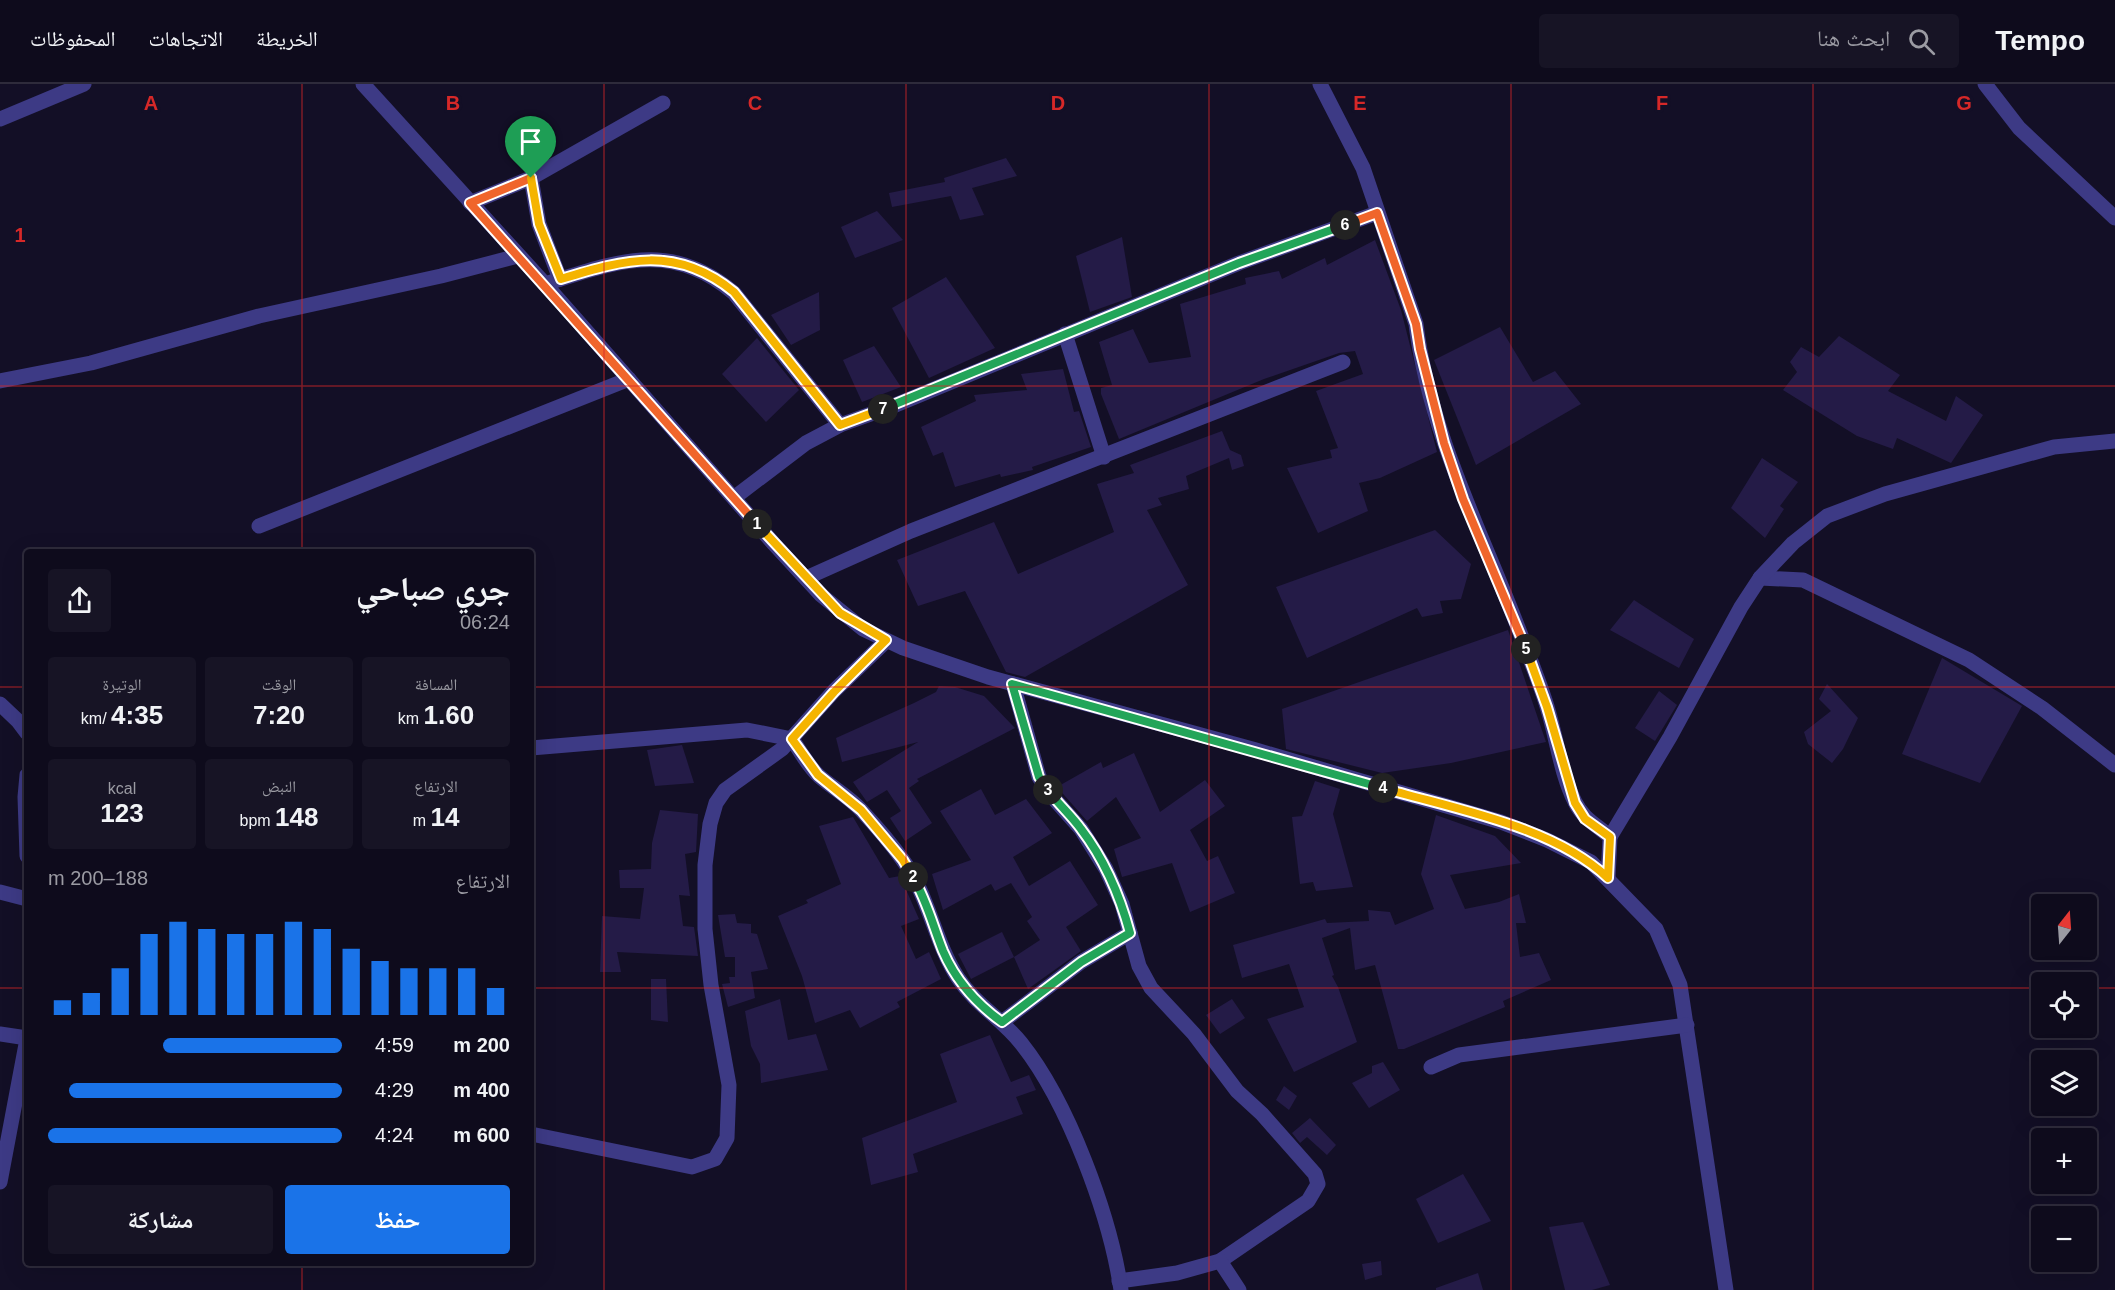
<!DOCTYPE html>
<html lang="ar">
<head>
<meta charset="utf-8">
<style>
	:root { --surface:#0e0b1c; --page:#171425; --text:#f1f3f6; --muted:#9b9ba3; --line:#2e2b3b; --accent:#1a73e8 }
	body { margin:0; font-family:Helvetica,"Noto Naskh Arabic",sans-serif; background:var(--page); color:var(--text); direction:rtl; height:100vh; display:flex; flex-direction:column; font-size:22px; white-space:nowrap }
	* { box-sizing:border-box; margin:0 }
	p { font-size:20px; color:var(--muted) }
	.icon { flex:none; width:33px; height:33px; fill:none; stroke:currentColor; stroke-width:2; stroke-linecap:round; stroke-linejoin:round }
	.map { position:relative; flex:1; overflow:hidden; direction:ltr }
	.details { position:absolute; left:24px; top:465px; width:510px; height:717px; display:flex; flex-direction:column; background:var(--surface); border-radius:6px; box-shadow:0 6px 24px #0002,0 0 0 2px var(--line); direction:rtl }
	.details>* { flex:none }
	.needle { width:39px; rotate:17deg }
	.controls { position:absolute; left:2031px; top:810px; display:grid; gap:12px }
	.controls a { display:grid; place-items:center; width:66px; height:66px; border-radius:6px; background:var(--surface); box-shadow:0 6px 24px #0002,0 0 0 2px var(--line); font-size:30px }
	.pin { position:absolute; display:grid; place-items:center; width:51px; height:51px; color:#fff; margin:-62px -26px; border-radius:50% 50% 50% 0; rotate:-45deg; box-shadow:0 0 6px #0007 }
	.pin .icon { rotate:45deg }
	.km { position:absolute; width:30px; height:30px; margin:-15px; border-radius:50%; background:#222; color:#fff; font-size:16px; line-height:30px; text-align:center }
	.round { display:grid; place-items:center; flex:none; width:63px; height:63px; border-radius:6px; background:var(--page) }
	.head { display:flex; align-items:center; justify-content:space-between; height:102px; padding:0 24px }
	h1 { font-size:33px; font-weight:800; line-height:45px }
	.stats { display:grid; grid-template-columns:repeat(3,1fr); gap:9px; height:102px; padding:6px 24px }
	.stats div { display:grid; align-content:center; border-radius:6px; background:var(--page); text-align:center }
	.stats b { font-size:26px; font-weight:800 }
	.stats small { font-size:16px; font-weight:400 }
	.stats p { font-size:16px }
	.chart { height:168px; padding:12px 24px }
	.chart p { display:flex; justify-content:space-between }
	.chart svg { width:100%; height:108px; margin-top:6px; stroke:var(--accent); stroke-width:6 }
	.primary-button { display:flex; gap:12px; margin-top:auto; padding:12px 24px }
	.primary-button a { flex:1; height:69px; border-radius:6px; background:var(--accent); color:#fff; font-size:24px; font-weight:800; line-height:69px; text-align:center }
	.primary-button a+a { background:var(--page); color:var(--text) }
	ul { padding:0 24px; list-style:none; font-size:20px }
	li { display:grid; grid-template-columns:96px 72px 1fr; align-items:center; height:45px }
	li i { height:15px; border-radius:8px; background:var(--accent) }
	header { display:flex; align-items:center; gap:36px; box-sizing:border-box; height:84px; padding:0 30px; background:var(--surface); border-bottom:2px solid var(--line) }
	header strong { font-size:28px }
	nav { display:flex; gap:33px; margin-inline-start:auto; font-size:21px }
	.search { width:420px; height:54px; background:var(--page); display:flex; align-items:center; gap:15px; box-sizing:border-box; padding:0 21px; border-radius:6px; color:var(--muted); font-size:22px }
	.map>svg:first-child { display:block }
	.building { fill:#241b47 }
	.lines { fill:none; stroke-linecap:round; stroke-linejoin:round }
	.minor { stroke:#3d3a85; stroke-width:15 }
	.split-1-casing { stroke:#fff; stroke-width:12 }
	.split-2-casing { stroke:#fff; stroke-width:12 }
	.split-3-casing { stroke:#fff; stroke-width:12 }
	.split-4-casing { stroke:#fff; stroke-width:12 }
	.split-5-casing { stroke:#fff; stroke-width:12 }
	.split-6-casing { stroke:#fff; stroke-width:12 }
	.split-7-casing { stroke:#fff; stroke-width:12 }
	.split-8-casing { stroke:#fff; stroke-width:12 }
	.split-1 { stroke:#f0652b; stroke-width:8 }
	.split-2 { stroke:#f5b400; stroke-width:8 }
	.split-3 { stroke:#22a559; stroke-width:8 }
	.split-4 { stroke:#22a559; stroke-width:8 }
	.split-5 { stroke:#f5b400; stroke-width:8 }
	.split-6 { stroke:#f0652b; stroke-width:8 }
	.split-7 { stroke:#22a559; stroke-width:8 }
	.split-8 { stroke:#f5b400; stroke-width:8 }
	.grid { fill:none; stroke:#d62828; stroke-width:1.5; stroke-opacity:0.55 }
	.grid-label { font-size:20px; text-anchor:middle; font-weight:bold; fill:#d62828; stroke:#130f26; stroke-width:6; stroke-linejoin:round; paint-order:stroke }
</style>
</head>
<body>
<header>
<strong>Tempo</strong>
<div class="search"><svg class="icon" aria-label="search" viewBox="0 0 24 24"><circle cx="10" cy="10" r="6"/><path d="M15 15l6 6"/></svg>ابحث هنا</div>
<nav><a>الخريطة</a><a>الاتجاهات</a><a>المحفوظات</a></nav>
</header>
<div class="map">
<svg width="2115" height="1206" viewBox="0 0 2115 1206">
	<rect width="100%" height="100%" fill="#130f26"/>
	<!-- building -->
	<g class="building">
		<path d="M1006,74L1017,92L972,104L984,131L960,136L951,112L892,123L889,109L945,98L944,94Z"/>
		<path d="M877,127L903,156L855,174L841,143Z"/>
		<path d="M1122,153L1132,213L1090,228L1076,172Z"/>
		<path d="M1375,156L1401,226L1437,368L1380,394L1359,399L1368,427L1318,449L1287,384L1332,374L1330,366L1338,364L1316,307L1363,290L1355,267L1339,269L1264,295L1119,355L1101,310V304L1112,301L1099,258L1133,245L1149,279L1191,273L1180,220L1246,200L1245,194L1279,187L1282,195L1325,174L1327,181Z"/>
		<path d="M946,193L995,264L929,294L892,224Z"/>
		<path d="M819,208L820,246L791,261L771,231Z"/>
		<path d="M1500,243L1533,298L1555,287L1581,320L1476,381L1434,276Z"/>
		<path d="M1839,252L1900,291L1888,307L1946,337L1956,312L1983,331L1951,379L1897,354L1893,365L1857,352L1783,306L1797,288L1790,278L1801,263L1819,273Z"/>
		<path d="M757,254L799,306L766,338L722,290Z"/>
		<path d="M874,262L901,303L862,318L843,276Z"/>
		<path d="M1063,285L1074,328L1079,327L1091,363L1032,383L1033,386L1001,393L1000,390L955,403L943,368L933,372L921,343L976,317L974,311L1027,306L1021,290Z"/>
		<path d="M1222,347L1230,366L1241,371L1244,382L1232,386L1229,374L1186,392L1189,405L1158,414L1162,421L1147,426L1188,501L1025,593L1006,588L965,507L918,522L897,476L994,438L1018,490L1114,448L1097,400L1134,389L1130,381Z"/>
		<path d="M1762,374L1798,398L1780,422L1784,425L1765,454L1731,424Z"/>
		<path d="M1435,446L1471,480L1461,515L1440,517L1443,529L1422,533L1417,524L1307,574L1276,503Z"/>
		<path d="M1634,516L1694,555L1679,584L1610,546Z"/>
		<path d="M1508,546L1546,658L1451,679L1382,689L1286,665L1282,625Z"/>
		<path d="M1942,574L2022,622L1980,699L1902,670Z"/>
		<path d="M1827,600L1858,634L1843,665L1832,679L1808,660L1804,648L1831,627L1819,615Z"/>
		<path d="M939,602L955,603L984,612L1015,644L917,695L919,697L909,704L932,739L905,757L890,734L901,727L887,706L867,718L853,698L918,658L842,678L836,654L914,619L936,608Z"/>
		<path d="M1659,607L1677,621L1655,657L1635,644Z"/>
		<path d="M682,661L694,699L655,702L647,666Z"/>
		<path d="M1134,669L1160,728L1205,696L1225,722L1190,746L1207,777L1218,772L1235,809L1190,828L1172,779L1122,793L1114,765L1141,754L1116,713L1087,737L1057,703L1101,678L1103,684Z"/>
		<path d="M1315,697L1340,705L1333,730L1353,803L1316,807L1313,798L1300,800L1292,733L1302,732Z"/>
		<path d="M981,705L995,731L1026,715L1052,749L1013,773L1029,802L1070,777L1098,821L1066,843L1081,867L1028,905L1014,873L1040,856L1027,837L1032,833L1011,799L995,807L991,800L943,826L932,790L971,776L940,727Z"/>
		<path d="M660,726L698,730L696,768L685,770L690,812L679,811L683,842L694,843L698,872L617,868L621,888H600L602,832L640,835L644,804H620L619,786L651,785L652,759Z"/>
		<path d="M1436,731L1495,752L1521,779L1450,791L1465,825L1499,818L1519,810L1526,839H1516L1520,873L1539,869L1551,896L1503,917L1505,923L1404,965H1398L1375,881L1355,886L1350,844L1322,854L1334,891L1332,892L1338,903L1357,958L1294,988L1267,935L1304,923L1289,880L1242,894L1233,861L1325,835L1327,839L1369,837L1368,826L1390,828L1395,841L1434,825L1421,790Z"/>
		<path d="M853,733L889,794L900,792L919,835L901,842L916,875L929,868L941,895L897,918L900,923L860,944L850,926L815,939L802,892L778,832L808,819L806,816L841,800L819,742Z"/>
		<path d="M735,830L737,839L751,840V849L757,850L768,885L751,888L755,914L728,923L722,900L730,899L729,893H735V873H725L718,831Z"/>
		<path d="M1002,848L1014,873L971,895L958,870Z"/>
		<path d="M651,895H666L668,938L651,936Z"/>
		<path d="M780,915L788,956L816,950L828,986L761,999L760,980L751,962L745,927Z"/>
		<path d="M1232,915L1245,934L1220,950L1206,931Z"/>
		<path d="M990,951L1011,998L1029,991L1036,1006L1016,1013L1023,1030L913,1070L918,1088L871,1101L862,1054L957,1018L940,970Z"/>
		<path d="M1383,978L1400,1006L1369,1024L1352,999L1372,989V982Z"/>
		<path d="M1284,1002L1297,1012L1289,1026L1276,1016Z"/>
		<path d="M1310,1034L1336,1061L1327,1071L1307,1053L1300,1059L1292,1049Z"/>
		<path d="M1463,1090L1491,1137L1438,1159L1416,1115Z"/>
		<path d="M1583,1138L1610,1201L1592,1206H1565L1549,1143Z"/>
		<path d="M1381,1177L1382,1191L1365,1196L1362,1180Z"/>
		<path d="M1478,1189L1483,1206H1436V1204Z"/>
	</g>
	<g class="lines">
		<!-- minor -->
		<g class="minor">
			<path d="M363,0L545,200L774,460L821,511L863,545L903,564L988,593L1256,666L1501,738L1547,756L1591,778L1656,845L1680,901L1726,1206"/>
			<path d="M1320,0L1363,84L1416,240C1430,354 1486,456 1525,562C1533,583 1542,605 1548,626C1557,656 1561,690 1575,718C1583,735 1597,741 1610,753L1608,794"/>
			<path d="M1985,0L2019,44L2115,134"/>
			<path d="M0,35L84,0"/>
			<path d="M531,94L539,140L560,195"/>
			<path d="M470,119L531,94L663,19"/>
			<path d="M545,200C616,178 670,155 734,209L840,341"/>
			<path d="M1065,250L1104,373"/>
			<path d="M0,297L91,279L259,232L441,192L518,172"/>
			<path d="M735,413L806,359L840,341L893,322L1239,179L1377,129"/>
			<path d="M259,442L629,295"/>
			<path d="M806,494L911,447L1343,278"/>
			<path d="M1760,494L1803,496L1969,576L2042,624L2115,681"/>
			<path d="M1013,600L1039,693L1049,709L1081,745L1106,785L1122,820L1139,882L1151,904L1194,950L1237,1007L1262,1030L1315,1090L1318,1100L1308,1117L1220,1177L1177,1189L1119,1197"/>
			<path d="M0,620L18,637L27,649"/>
			<path d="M531,664L747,646L792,655C800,667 808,682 819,692C833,704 849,713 861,726C875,741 890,758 902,775C929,811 934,857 958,894C975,920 1002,935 1021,959C1068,1018 1110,1131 1121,1206"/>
			<path d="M27,691L25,713L27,772"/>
			<path d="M1610,753L1670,653L1741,523L1760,494L1793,459L1827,432L1885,410L2054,363L2115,357"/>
			<path d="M0,808L27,815"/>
			<path d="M1002,938L1081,878L1130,849"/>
			<path d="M0,950L27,954"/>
			<path d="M1431,983L1459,971L1687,941"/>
			<path d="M531,1050L692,1083L715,1075L727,1054L729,1001L711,901L705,845V781L710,740L716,719L725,706L782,665L834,607L886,557"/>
			<path d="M0,1098L27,955"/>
			<path d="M1220,1177L1239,1206"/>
		</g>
	</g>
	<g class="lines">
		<defs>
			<path id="split-1" d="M531,94L470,119L757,440"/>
			<path id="split-2" d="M757,440L840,529L886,556L834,608L792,655L818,691L861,726L903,776L913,793"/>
			<path id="split-3" d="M913,793C927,817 933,842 943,867C955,895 977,920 1002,938L1081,878L1130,849C1120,812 1104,775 1081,745C1071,731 1058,720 1048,706"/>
			<path id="split-4" d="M1048,706L1039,693L1012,600L1383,704"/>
			<path id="split-5" d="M1383,704C1454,725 1553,742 1608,794L1610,753L1585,735L1575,719L1547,623L1526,565"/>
			<path id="split-6" d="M1345,141L1377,129L1416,240L1420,265L1444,359L1463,415L1526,565"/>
			<path id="split-7" d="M883,325L1239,179L1345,141"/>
			<path id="split-8" d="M531,94L539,140L561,195C626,175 676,161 734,208L840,341L883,325"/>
		</defs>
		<!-- split-1 casing -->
		<use href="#split-1" class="split-1-casing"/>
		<!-- split-2 casing -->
		<use href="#split-2" class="split-2-casing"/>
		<!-- split-3 casing -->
		<use href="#split-3" class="split-3-casing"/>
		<!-- split-4 casing -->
		<use href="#split-4" class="split-4-casing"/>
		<!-- split-5 casing -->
		<use href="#split-5" class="split-5-casing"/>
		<!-- split-6 casing -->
		<use href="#split-6" class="split-6-casing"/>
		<!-- split-7 casing -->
		<use href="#split-7" class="split-7-casing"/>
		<!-- split-8 casing -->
		<use href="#split-8" class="split-8-casing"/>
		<!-- split-1 -->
		<use href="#split-1" class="split-1"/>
		<!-- split-2 -->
		<use href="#split-2" class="split-2"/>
		<!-- split-3 -->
		<use href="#split-3" class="split-3"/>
		<!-- split-4 -->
		<use href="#split-4" class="split-4"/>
		<!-- split-5 -->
		<use href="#split-5" class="split-5"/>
		<!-- split-6 -->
		<use href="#split-6" class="split-6"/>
		<!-- split-7 -->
		<use href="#split-7" class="split-7"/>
		<!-- split-8 -->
		<use href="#split-8" class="split-8"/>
	</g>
	<!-- grid -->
	<path class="grid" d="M302,0V468M604,0V1206M906,0V1206M1209,0V1206M1511,0V1206M1813,0V1206M0,302H2115M0,603H27M531,603H2115M0,904H27M531,904H2042M2086,904H2115M302,1179V1206"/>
	<g class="grid-label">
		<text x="151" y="26">A</text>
		<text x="453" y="26">B</text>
		<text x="755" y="26">C</text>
		<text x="1058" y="26">D</text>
		<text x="1360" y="26">E</text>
		<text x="1662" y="26">F</text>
		<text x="1964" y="26">G</text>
		<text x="20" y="158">1</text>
	</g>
</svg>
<div class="controls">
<a><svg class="needle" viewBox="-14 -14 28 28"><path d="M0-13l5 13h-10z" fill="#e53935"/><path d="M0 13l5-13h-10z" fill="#9b9ba3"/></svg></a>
<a><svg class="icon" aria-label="locate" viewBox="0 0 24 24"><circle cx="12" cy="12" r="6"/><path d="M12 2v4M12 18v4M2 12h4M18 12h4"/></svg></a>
<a><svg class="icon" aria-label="layers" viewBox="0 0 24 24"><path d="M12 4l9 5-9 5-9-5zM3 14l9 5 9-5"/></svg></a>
<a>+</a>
<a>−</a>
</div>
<div class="pin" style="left:531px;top:94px;background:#1e9e55"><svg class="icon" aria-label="arrive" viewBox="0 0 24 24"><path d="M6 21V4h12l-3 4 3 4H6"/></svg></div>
<b class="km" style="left:757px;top:440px">1</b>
<b class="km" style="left:913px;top:793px">2</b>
<b class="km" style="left:1048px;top:706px">3</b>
<b class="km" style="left:1383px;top:704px">4</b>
<b class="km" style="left:1526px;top:565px">5</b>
<b class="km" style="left:1345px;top:141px">6</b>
<b class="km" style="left:883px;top:325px">7</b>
<section class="details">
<div class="head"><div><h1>جري صباحي</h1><p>06:24</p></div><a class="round"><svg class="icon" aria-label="share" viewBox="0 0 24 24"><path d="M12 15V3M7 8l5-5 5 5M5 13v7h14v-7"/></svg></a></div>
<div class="stats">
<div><p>المسافة</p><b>1.60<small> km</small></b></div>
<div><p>الوقت</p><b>7:20</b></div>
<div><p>الوتيرة</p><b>4:35<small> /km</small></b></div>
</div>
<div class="stats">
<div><p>الارتفاع</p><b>14<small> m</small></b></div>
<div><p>النبض</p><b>148<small> bpm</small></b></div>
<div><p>kcal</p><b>123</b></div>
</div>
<div class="chart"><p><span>الارتفاع</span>188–200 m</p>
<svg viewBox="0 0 160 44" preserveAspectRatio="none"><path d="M5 44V38M15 44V35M25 44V25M35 44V11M45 44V6M55 44V9M65 44V11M75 44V11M85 44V6M95 44V9M105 44V17M115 44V22M125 44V25M135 44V25M145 44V25M155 44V33"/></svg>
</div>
<ul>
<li><b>200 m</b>4:59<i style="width:61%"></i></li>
<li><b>400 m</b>4:29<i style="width:93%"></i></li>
<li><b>600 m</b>4:24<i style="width:100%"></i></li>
</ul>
<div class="primary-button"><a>حفظ</a><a>مشاركة</a></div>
</section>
</div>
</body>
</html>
